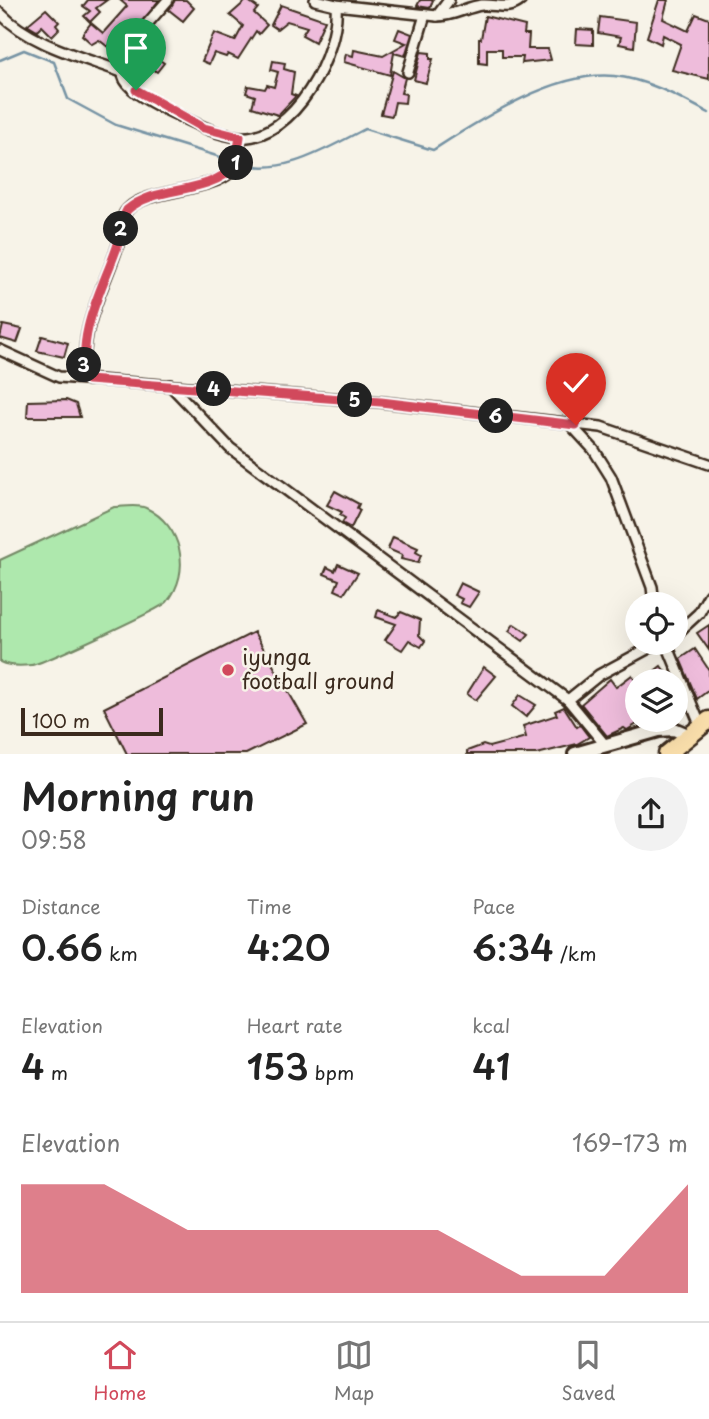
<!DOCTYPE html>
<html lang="en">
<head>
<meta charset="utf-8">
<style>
	:root { --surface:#fff; --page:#f2f2f2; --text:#222; --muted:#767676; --line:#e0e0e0; --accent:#d1495b }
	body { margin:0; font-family:"Playpen Sans",sans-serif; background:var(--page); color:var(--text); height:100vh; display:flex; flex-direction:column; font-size:26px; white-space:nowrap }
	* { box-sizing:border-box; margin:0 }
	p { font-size:23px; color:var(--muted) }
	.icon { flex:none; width:38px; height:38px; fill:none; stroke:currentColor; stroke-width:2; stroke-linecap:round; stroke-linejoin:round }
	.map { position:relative; height:754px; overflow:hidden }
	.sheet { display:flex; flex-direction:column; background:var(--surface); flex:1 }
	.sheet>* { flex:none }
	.buttons { position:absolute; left:625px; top:592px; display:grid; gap:14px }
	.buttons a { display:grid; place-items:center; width:63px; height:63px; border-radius:50%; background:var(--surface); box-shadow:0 7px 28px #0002; font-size:35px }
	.scale { position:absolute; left:21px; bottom:18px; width:142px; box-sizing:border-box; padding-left:7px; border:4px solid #3b2a1e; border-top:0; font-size:19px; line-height:24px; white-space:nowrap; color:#3b2a1e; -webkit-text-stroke:5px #f7f3e8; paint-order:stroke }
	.pin { position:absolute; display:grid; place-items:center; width:60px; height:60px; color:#fff; margin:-72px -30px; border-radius:50% 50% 50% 0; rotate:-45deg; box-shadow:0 0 7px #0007 }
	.pin .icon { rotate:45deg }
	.km { position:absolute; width:35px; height:35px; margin:-18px; border-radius:50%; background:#222; color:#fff; font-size:19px; line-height:35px; text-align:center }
	.round { display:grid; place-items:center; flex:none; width:74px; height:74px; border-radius:37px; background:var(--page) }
	.summary { display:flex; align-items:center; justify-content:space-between; height:119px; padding:0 21px }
	h1 { font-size:38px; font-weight:600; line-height:52px }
	.metrics { display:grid; grid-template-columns:repeat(3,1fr); gap:10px; height:119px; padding:7px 21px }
	.metrics div { display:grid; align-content:center }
	.metrics b { font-size:35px; font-weight:600 }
	.metrics small { font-size:19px; font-weight:400 }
	.metrics p { font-size:19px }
	.chart { height:196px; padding:14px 21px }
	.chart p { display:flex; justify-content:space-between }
	.chart svg { width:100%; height:126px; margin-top:7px; fill:var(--accent); opacity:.7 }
	.tabs { display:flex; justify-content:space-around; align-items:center; height:98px; border-top:2px solid var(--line); background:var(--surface); font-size:19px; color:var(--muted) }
	.tabs a { display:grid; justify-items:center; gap:4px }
	.tabs .active { color:var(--accent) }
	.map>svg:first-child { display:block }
	.green { fill:#aee8ad; stroke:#748966; stroke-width:2 }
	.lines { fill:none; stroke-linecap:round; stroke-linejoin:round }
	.stream { stroke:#7693a4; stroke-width:2.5 }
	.building { fill:#eebcdb; stroke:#3b2a1e; stroke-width:2 }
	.street-casing { stroke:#3b2a1e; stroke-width:14 }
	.secondary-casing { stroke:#3b2a1e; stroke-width:18 }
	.highway-casing { stroke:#3b2a1e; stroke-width:21 }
	.street { stroke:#f7f3e8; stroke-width:9 }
	.secondary { stroke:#f7f3e8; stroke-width:12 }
	.highway { stroke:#f9deab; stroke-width:16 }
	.route-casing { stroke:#fff; stroke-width:14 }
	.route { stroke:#d1495b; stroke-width:9 }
	.poi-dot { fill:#d1495b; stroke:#f7f3e8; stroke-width:2.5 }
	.labels { text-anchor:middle; stroke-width:5; stroke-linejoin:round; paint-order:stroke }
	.poi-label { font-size:21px; fill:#3b2a1e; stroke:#f7f3e8; text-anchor:start }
</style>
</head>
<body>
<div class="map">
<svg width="709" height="754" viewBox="0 0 709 754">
	<rect width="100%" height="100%" fill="#f7f3e8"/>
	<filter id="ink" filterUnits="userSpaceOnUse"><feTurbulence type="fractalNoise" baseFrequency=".0143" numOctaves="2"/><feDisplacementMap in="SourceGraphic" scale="14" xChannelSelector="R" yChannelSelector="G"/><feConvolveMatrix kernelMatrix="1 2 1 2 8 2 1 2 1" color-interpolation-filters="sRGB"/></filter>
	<g filter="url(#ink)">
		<!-- green -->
		<path class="green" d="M114,507C123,507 138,504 146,508C182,525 192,572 167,602C160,609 43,664 31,665C22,666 8,666 0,662V560Z"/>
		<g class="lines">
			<!-- stream -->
			<g class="stream">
				<path d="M0,60L24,50L54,62L68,99L116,125L233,161"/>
				<path d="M239,163C283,177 327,148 365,129L433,150C480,120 556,70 614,76C647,79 681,98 709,113"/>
			</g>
		</g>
		<!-- building -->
		<g class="building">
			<path d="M88,0H107L96,8L100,12L90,22L84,16L90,11L83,6Z"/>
			<path d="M120,0H159L135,32L127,27L120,35L118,33L108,47L99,40L92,44L82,35L84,32L91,23L103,33L127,6Z"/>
			<path d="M175,0H186L194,8L183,21L169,10Z"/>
			<path d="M247,0L258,8L254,13L267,25L259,34L256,31L238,59L228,54L226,57L214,53L209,64L202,61L214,33L235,41L243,26L230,15Z"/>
			<path d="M420,0H433L430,8L417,6Z"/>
			<path d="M659,0H668L663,19L688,31L696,14L709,19V79L672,70L681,44L663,35L661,44L647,37Z"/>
			<path d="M281,5L325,20L315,42L302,35L307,27L287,21L277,29L271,25Z"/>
			<path d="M46,9L59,22L56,25L59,29L52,36L42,26L37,31L27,25Z"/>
			<path d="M485,16L525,26L524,34H529L528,49H548L551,60L522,63L523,57H502V49H487V64L479,63V39H481Z"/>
			<path d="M600,17L636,22L634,47L619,44L621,37L598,33Z"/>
			<path d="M399,29L412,34L405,56L394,53L390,75L344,62L346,54L353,56L354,50L383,56L406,43L395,39Z"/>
			<path d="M577,29L593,30V45L576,44Z"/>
			<path d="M147,51L164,63L157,72L140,60Z"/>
			<path d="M421,52L430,53V59H433L426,83L414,80Z"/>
			<path d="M273,61L285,63L284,69L294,72L291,94L296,96L278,115L252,107L255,96L246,93L248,86L265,89L267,85L274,87L278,72L271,70Z"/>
			<path d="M393,71L405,78L401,93L406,94L405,103L395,102L392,116L381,114Z"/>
			<path d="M3,325L22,329L17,343L0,338Z"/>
			<path d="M42,336L68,343L64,357L37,351Z"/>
			<path d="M66,400L76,404L80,417H27L28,401Z"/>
			<path d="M335,491L359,504L357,508L360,510L351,528L342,523L345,518L340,515L342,512L327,505Z"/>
			<path d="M393,537L418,548L416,552L421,555L418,563L401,559L402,555L388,549Z"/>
			<path d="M338,564L358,573L344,594L335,590L339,580L324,574L327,567L335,571Z"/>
			<path d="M460,583L479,592L469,607L460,603L462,599L454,595Z"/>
			<path d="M378,610L396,617L401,612L420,620L419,635L425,641L421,647L409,640L402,650L385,640L396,624L376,617Z"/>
			<path d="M514,624L529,634L523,641L509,631Z"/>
			<path d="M709,625V650L697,633Z"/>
			<path d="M254,632L307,724L246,754H127L104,708Z"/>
			<path d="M695,649L709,670V690L697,699L680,659Z"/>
			<path d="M661,666L672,681H651L648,676Z"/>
			<path d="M484,667L496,676L476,700L467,694Z"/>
			<path d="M632,675L637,682V719H667L640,726L637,719V724L627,730L624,728L607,736L581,704L610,679L616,687Z"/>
			<path d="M520,695L536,705L526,717L512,706Z"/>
			<path d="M564,707L577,727L580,725L589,737L577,744L537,754H467V751L483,745L489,747L526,737L523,726L557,715L555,711Z"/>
		</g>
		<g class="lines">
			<defs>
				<g id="street">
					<path d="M168,0L147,24L122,72L125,80C133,94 158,106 173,113C194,123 216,135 239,137C294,141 340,52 336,5"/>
					<path d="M315,0L336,5L437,16C454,16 466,7 482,5C497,4 509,11 521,0"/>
					<path d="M0,13C31,45 82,57 122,72"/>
					<path d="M437,16L449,0"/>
					<path d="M408,72L425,15"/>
					<path d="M0,350L59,377L381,402L601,427L709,464"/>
					<path d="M88,380C75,334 105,287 118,245C121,234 119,218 128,209C149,187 224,193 236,164C239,156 239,146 240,137"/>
					<path d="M170,385L230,448L568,700L606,746"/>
					<path d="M570,424L594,450L611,477L652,587L654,604"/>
					<path d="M676,634L699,613L709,595"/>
					<path d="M666,642L701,727"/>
					<path d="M568,700L599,675L660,642"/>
				</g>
				<path id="secondary" d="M575,754L659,730L674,729L690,736"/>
				<path id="highway" d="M667,754L709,720"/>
			</defs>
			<!-- street casing -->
			<use href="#street" class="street-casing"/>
			<!-- secondary casing -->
			<use href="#secondary" class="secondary-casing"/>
			<!-- highway casing -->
			<use href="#highway" class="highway-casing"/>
			<!-- street -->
			<use href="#street" class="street"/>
			<!-- secondary -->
			<use href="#secondary" class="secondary"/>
			<!-- highway -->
			<use href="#highway" class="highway"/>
		</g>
	</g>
	<g class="lines" filter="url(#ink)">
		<defs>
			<path id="route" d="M136,90L204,128L240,137L235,166C206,196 157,184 127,210C120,221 121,235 117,247C103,288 75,335 88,380L381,402L576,425"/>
		</defs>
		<!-- route casing -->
		<use href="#route" class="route-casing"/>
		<!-- route -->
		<use href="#route" class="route"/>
	</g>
	<!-- markers -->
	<circle class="poi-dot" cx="228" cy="670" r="7"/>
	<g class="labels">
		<!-- poi labels -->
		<g class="poi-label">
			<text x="242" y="665">iyunga<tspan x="242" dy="24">football ground</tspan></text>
		</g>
	</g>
</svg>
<div class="buttons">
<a><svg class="icon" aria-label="locate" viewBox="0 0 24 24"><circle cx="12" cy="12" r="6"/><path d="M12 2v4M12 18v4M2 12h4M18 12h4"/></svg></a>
<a><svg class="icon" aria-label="layers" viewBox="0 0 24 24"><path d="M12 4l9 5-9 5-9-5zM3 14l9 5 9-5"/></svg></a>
</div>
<div class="scale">100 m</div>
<div class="pin" style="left:136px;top:90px;background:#1e9e55"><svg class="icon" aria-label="arrive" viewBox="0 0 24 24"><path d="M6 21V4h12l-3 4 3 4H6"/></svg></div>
<div class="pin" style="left:576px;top:425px;background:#d93025"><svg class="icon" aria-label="check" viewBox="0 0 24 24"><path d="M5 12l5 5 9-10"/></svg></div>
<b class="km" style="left:236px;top:163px">1</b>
<b class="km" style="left:121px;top:229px">2</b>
<b class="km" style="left:84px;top:365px">3</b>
<b class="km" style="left:214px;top:389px">4</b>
<b class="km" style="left:355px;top:400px">5</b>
<b class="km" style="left:496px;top:416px">6</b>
</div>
<section class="sheet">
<div class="summary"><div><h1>Morning run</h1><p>09:58</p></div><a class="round"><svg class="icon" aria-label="share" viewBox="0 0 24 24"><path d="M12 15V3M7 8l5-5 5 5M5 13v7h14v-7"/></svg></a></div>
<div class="metrics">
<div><p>Distance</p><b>0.66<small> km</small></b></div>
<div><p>Time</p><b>4:20</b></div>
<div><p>Pace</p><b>6:34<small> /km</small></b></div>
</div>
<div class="metrics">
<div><p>Elevation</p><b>4<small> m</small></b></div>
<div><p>Heart rate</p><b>153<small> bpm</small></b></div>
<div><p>kcal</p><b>41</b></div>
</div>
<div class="chart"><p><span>Elevation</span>169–173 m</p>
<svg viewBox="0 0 160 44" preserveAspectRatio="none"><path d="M0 44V6L10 6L20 6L30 14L40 22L50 22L60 22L70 22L80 22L90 22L100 22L110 30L120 38L130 38L140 38L150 22L160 6V44z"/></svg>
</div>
</section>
<nav class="tabs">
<a class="active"><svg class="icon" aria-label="home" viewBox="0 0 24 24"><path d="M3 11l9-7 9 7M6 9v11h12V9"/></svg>Home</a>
<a><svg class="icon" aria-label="map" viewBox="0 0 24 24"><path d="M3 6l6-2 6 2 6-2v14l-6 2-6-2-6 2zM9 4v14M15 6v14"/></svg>Map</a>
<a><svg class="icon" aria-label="saved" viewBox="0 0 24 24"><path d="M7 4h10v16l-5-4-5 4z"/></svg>Saved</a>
</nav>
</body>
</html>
